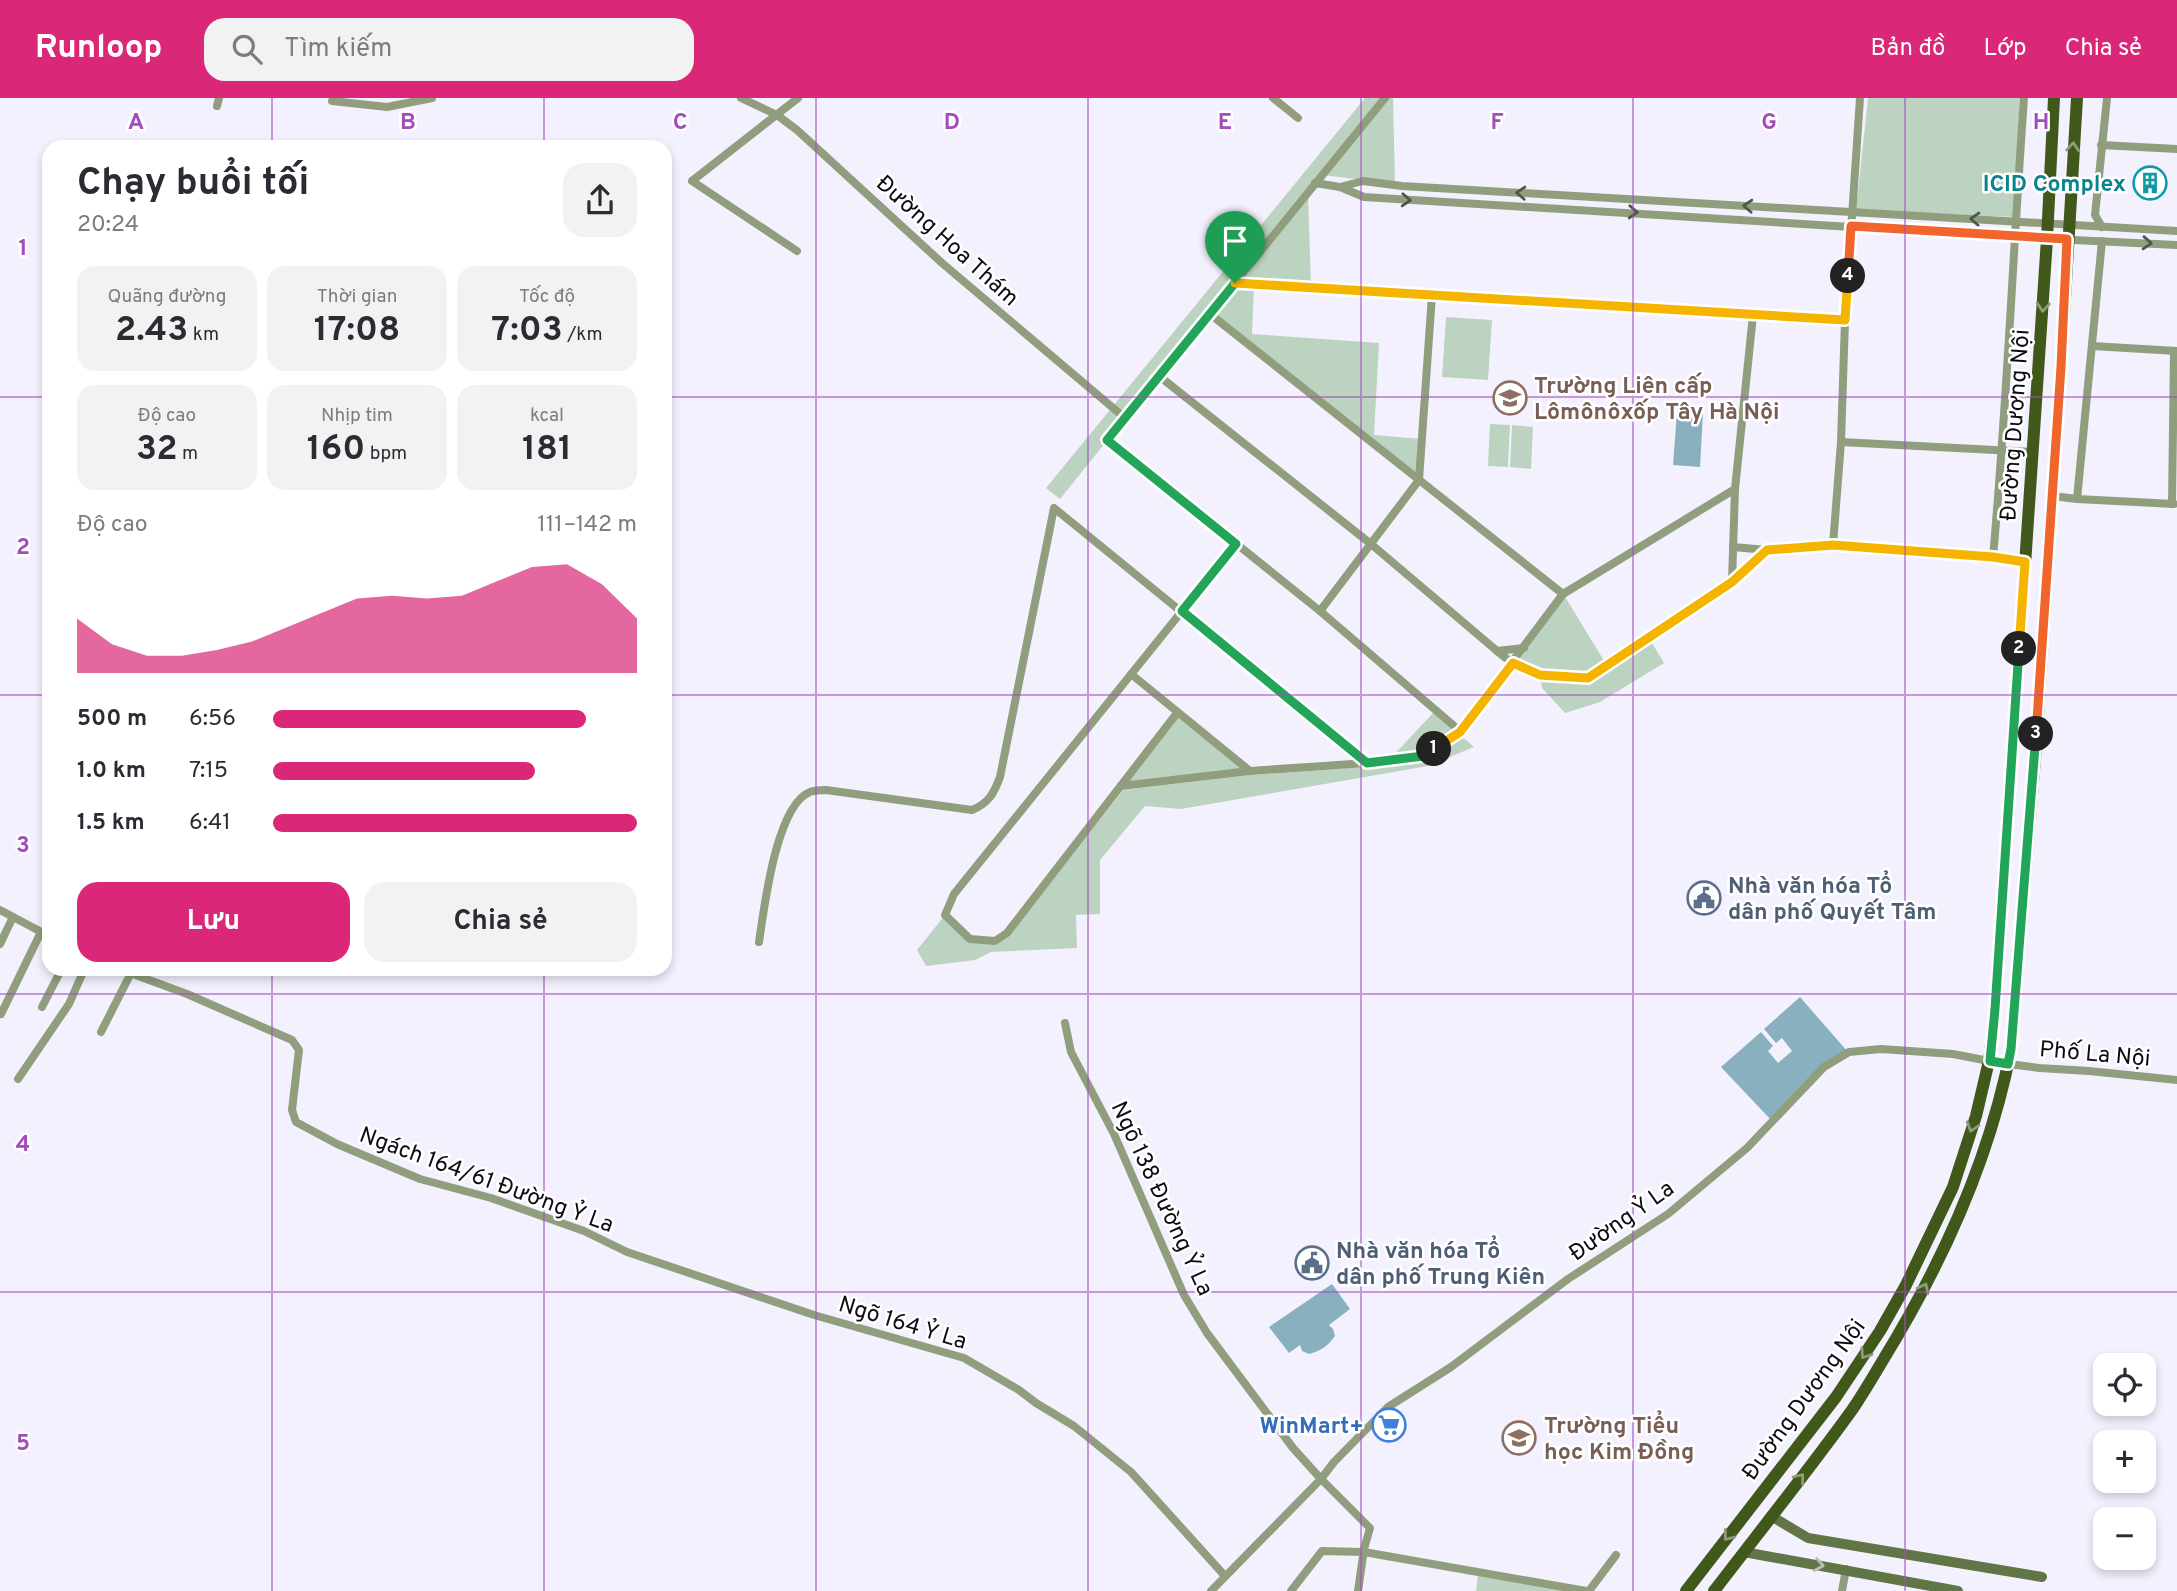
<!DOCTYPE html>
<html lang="vi">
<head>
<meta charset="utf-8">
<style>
	:root { --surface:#fff; --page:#f2f2f3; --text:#2b2b33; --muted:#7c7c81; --accent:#db2777 }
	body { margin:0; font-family:Overpass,sans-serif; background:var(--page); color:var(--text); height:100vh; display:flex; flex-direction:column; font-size:26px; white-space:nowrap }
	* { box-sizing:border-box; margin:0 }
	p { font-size:23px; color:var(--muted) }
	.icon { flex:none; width:38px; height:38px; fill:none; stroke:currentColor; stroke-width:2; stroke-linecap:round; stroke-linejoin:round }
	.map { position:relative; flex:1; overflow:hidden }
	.panel { position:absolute; left:42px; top:42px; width:630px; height:836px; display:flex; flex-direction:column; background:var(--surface); border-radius:21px; box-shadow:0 4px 10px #0003 }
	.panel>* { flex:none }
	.fabs { position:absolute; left:2093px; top:1255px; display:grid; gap:14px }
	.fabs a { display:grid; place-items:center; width:63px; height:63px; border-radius:14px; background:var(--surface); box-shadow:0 4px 10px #0003; font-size:35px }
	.pin { position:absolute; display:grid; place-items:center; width:60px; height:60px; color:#fff; margin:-72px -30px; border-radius:50% 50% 50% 0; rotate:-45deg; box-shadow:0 0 7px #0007 }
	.pin .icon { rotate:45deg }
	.km { position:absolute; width:35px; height:35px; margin:-18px; border-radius:50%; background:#222; color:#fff; font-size:19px; line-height:35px; text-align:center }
	.round { display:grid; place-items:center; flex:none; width:74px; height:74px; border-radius:21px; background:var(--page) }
	.overview { display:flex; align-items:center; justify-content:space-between; height:119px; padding:0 35px }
	h1 { font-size:38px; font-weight:700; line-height:52px }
	.metrics { display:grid; grid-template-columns:repeat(3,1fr); gap:10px; height:119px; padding:7px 35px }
	.metrics div { display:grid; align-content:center; border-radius:18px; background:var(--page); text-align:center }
	.metrics b { font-size:35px; font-weight:700 }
	.metrics small { font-size:19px; font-weight:400 }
	.metrics p { font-size:19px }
	.chart { height:196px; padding:14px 35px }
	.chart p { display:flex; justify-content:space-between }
	.chart svg { width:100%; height:126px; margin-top:7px; fill:var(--accent); opacity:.7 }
	.primary-button { display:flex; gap:14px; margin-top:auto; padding:14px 35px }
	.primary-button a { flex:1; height:80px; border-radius:21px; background:var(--accent); color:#fff; font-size:28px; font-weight:700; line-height:80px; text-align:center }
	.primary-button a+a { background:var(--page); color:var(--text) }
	ul { padding:0 35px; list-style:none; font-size:23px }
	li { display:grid; grid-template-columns:112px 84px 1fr; align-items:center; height:52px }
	li i { height:18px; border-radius:9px; background:var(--accent) }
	header { display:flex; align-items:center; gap:42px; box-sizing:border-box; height:98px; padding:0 35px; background:var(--accent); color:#fff }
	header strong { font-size:33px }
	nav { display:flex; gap:38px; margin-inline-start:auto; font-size:24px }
	.search { width:490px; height:63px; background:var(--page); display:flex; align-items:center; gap:18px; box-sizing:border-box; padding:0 24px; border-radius:21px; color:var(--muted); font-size:26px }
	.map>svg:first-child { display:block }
	.green { fill:#bcd3c1 }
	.water { fill:#89b0bf }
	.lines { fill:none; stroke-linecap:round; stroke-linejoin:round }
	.minor { stroke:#909e7e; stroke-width:8 }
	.secondary { stroke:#617546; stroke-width:10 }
	.primary { stroke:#41581b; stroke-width:12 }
	.oneway { stroke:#8d9b76 }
	.oneway2 { stroke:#4f5548 }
	.oneway3 { stroke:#b8c1ac }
	.split-1-casing { stroke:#fff; stroke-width:14 }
	.split-2-casing { stroke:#fff; stroke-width:14 }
	.split-3-casing { stroke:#fff; stroke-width:14 }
	.split-4-casing { stroke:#fff; stroke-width:14 }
	.split-5-casing { stroke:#fff; stroke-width:14 }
	.split-1 { stroke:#22a559; stroke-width:9 }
	.split-2 { stroke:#f5b400; stroke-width:9 }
	.split-3 { stroke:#22a559; stroke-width:9 }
	.split-4 { stroke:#f0652b; stroke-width:9 }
	.split-5 { stroke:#f5b400; stroke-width:9 }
	.grid { fill:none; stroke:#a24dbb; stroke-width:2; stroke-opacity:0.55 }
	.labels { text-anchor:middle; stroke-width:5; stroke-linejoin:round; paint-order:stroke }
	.culture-label { font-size:23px; font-weight:bold; fill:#0d838f; stroke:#fff; text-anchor:end }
	.street-label { font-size:23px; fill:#0e0c13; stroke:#fff }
	.education-label { font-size:23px; font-weight:bold; fill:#785e54; stroke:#fff; text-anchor:start }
	.service-label { font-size:23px; font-weight:bold; fill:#4e5e75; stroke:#fff; text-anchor:start }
	.shop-label { font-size:23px; font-weight:bold; fill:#366cbe; stroke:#fff; text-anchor:end }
	.grid-label { font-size:23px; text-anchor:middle; font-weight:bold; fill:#a24dbb; stroke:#fff; stroke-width:5; stroke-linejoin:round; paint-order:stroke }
</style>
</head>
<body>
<header>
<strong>Runloop</strong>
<div class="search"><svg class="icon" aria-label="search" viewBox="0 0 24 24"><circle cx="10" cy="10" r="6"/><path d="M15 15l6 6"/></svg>Tìm kiếm</div>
<nav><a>Bản đồ</a><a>Lớp</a><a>Chia sẻ</a></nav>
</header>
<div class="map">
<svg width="2177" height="1493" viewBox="0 0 2177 1493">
	<rect width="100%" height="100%" fill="#f4f1ff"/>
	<!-- green -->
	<g class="green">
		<path d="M1365,0H1383L1060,401L1046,390Z"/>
		<path d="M1386,0H1393L1395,86L1323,77Z"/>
		<path d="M1868,0H2020L2013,119L1856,112Z"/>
		<path d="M1308,96L1311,189L1237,184Z"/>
		<path d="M1235,186L1254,187L1252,236L1379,245L1374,337L1422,341L1419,381L1211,216Z"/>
		<path d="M1446,219L1492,222L1488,282L1442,279Z"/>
		<path d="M1490,326L1510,327L1508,369L1488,368Z"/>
		<path d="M1512,327L1533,329L1531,371L1510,369Z"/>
		<path d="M1564,497L1606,566L1587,578L1540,576L1514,565Z"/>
		<path d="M1649,540L1664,565L1600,604L1565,615L1542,590L1540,577L1588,580Z"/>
		<path d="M1434,614L1458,633L1423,657L1390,661Z"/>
		<path d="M1177,616L1249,673L1122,688Z"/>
		<path d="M1460,637L1474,649L1428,668L1181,711L1145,708L1100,762V816L1076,817L1077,850L991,854L975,862L926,868L917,852L945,817L968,844L996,847L1011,836L1123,692L1250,677L1367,669L1423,658Z"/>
		<path d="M1478,1475L1583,1493H1476Z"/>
	</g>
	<!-- water -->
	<g class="water">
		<path d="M1677,314L1703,315L1700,369L1673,367Z"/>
		<path d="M1800,899L1848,954L1824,968L1772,1023L1721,969L1761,934L1773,948L1768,953L1778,965L1792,953L1782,940L1776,945L1764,931Z"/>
		<path d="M1332,1186L1350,1211L1329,1227L1333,1231L1335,1238C1328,1248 1321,1253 1309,1256L1302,1253L1300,1247L1289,1255L1269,1229Z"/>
	</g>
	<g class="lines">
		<!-- minor -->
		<g class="minor">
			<path d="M741,0L777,17L797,32L942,165L1125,320"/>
			<path d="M1273,0L1298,20"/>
			<path d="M1385,0L1107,342L1320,513L1460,633L1563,496L1735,391L1753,217"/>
			<path d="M332,3L387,9L432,0"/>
			<path d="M217,8L219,0"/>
			<path d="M2101,47L2177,51"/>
			<path d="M1315,85L1340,89L1364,99L2014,139L2177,147"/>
			<path d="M1340,89L1363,83L1402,88L2177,133"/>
			<path d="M2102,129L2095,117L2107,0"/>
			<path d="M797,153L692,83L798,0"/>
			<path d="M1235,185L1845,222"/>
			<path d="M1210,216L1563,496"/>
			<path d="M2092,248L2177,253"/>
			<path d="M1159,278L1371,446L1503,558L1513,565L1540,577L1588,580L1732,484L1767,452L1833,447L1993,459L2026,464"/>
			<path d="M1841,344L2033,354"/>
			<path d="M2053,398L2077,401L2174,406"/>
			<path d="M2077,401L2102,143"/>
			<path d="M2172,406L2174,253"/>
			<path d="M1833,447L1841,344L1845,222L1860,0"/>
			<path d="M1733,449L1767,452"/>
			<path d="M1993,459C2007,306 2013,153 2024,0"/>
			<path d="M1732,484L1735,391"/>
			<path d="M1320,513L1419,382L1432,197"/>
			<path d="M1497,553L1524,550"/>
			<path d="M1131,576L1250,673L1367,665L1423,658L1460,633"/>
			<path d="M1177,615L1007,835L995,843L970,841L945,817L954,796L1236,446"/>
			<path d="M1121,688L1250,673"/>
			<path d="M0,812L49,838"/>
			<path d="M759,844C764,811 776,707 810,694C815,692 822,692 826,692L972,712C989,705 994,695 1000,679L1054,410L1367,665"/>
			<path d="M0,846L13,819"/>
			<path d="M122,872L187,896L292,942L299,952L292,1012L296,1024L337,1046L420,1081L491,1100L584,1133L627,1154L814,1217L964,1260L1019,1292L1036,1305L1074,1328L1131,1374L1225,1478"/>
			<path d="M42,909L61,872"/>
			<path d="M1,916L41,834"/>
			<path d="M1065,925L1071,954L1114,1036L1184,1197L1207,1235L1293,1350L1321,1381L1370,1430L1364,1451L1358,1493"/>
			<path d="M101,934L131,875"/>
			<path d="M2009,966L2039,970L2089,973L2177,982"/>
			<path d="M18,981L69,906L84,872"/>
			<path d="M1211,1493L1321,1381L1334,1364L1388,1309L1451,1269L1568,1181L1668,1116L1747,1050L1824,969L1849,954L1881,951L1953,956L1989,963"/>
			<path d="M1291,1493L1322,1453L1364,1454L1586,1493"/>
			<path d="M1589,1493L1616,1457"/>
			<path d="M1842,1493L1846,1471"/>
		</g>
		<!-- secondary -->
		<g class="secondary">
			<path d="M1771,1418L1808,1440L2042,1479"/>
			<path d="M1744,1454L1958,1493"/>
		</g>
		<!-- primary -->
		<g class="primary">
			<path d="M1686,1493L1836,1299L1880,1233L1906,1187L1953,1089L1976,1018L1989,963L1995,911L2047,141L2054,0"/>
			<path d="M1714,1493C1760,1433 1808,1373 1852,1312C1863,1296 1873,1279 1883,1262C1942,1166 1990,1061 2011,951L2036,649L2061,269L2077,0"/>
		</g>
	</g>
	<!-- one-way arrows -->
	<defs><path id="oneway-chevron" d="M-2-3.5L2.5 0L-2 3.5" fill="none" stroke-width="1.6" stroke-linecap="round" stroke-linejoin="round" transform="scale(1.75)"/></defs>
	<g class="oneway">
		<use href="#oneway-chevron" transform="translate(2073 49) rotate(-86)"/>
		<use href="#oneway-chevron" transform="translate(2043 209) rotate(94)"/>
		<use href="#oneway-chevron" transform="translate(1972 1029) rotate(108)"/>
		<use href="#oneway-chevron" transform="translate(1924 1190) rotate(-63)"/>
		<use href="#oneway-chevron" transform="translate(1865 1256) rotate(124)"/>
		<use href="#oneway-chevron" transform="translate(1800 1380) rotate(-52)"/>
		<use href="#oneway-chevron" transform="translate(1728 1438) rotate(128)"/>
	</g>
	<g class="oneway2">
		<use href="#oneway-chevron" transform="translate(1521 95) rotate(-177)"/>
		<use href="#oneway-chevron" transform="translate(1406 102) rotate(3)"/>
		<use href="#oneway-chevron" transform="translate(1748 108) rotate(-177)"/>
		<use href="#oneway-chevron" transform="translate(1633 114) rotate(3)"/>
		<use href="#oneway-chevron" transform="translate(1975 121) rotate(-177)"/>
		<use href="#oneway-chevron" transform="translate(2147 145) rotate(4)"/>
	</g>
	<use class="oneway3" href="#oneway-chevron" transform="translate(1819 1467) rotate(10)"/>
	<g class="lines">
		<defs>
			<path id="split-1" d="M1235,185L1107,342L1236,446L1182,513L1367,665L1423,658L1434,651"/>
			<path id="split-2" d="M1434,651L1460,634L1513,565L1540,577L1588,580L1732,484L1767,452L1833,447L1993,459L2025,464L2019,551"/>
			<path id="split-3" d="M2019,551L1995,911L1990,963L2008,966L2011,951L2036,636"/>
			<path id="split-4" d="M1848,178L1851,128L2067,141L2061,269L2036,636"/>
			<path id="split-5" d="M1235,185L1845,222L1848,178"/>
		</defs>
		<!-- split-1 casing -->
		<use href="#split-1" class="split-1-casing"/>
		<!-- split-2 casing -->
		<use href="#split-2" class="split-2-casing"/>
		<!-- split-3 casing -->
		<use href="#split-3" class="split-3-casing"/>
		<!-- split-4 casing -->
		<use href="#split-4" class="split-4-casing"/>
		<!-- split-5 casing -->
		<use href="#split-5" class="split-5-casing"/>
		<!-- split-1 -->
		<use href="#split-1" class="split-1"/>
		<!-- split-2 -->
		<use href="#split-2" class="split-2"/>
		<!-- split-3 -->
		<use href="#split-3" class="split-3"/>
		<!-- split-4 -->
		<use href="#split-4" class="split-4"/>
		<!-- split-5 -->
		<use href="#split-5" class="split-5"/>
	</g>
	<!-- grid -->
	<path class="grid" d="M272,0V49M544,0V49M816,0V1493M1088,0V1493M1361,0V1493M1633,0V1493M1905,0V1493M0,299H49M665,299H2177M0,597H49M665,597H2177M272,872V1493M544,872V1493M0,896H2177M0,1194H2177"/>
	<!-- icons -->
	<defs>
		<symbol id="building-ring" viewBox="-11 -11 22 22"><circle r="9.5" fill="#fff" stroke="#0f9aa8" stroke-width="1.5"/><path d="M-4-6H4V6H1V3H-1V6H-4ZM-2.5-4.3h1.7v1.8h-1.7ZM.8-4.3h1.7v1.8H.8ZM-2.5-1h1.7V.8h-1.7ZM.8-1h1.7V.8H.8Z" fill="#0f9aa8"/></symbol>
		<symbol id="school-ring" viewBox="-11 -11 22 22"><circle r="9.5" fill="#fff" stroke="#8d6e63" stroke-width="1.5"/><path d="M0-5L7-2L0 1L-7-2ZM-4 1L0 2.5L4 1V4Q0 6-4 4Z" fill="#8d6e63"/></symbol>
		<symbol id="civic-ring" viewBox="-11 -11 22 22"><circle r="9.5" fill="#fff" stroke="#5c6f8a" stroke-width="1.5"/><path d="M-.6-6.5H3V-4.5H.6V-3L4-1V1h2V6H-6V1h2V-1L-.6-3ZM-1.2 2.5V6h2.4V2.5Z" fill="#5c6f8a"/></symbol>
		<symbol id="supermarket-ring" viewBox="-11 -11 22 22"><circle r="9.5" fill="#fff" stroke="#3f7fe0" stroke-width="1.5"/><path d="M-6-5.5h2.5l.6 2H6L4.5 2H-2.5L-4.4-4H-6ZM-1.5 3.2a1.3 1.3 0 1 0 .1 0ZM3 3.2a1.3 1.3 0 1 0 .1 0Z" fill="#3f7fe0"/></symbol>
	</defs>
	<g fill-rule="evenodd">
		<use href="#building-ring" x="2131" y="66" width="38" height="38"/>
		<use href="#school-ring" x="1491" y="281" width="38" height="38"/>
		<use href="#civic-ring" x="1685" y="781" width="38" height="38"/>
		<use href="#civic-ring" x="1293" y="1146" width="38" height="38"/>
		<use href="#supermarket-ring" x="1370" y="1308" width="38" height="38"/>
		<use href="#school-ring" x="1500" y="1321" width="38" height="38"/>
	</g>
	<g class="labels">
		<!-- culture labels -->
		<g class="culture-label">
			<text x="2126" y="93">ICID Complex</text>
		</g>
		<!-- street labels -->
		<g class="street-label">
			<text transform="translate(948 142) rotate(42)" y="8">Đường Hoa Thám</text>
			<text transform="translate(2014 327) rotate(-86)" y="8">Đường Dương Nội</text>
			<text transform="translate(2095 955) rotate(5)" y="8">Phố La Nội</text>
			<text transform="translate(487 1081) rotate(20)" y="8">Ngách 164/61 Đường Ỷ La</text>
			<text transform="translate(1163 1100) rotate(65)" y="8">Ngõ 138 Đường Ỷ La</text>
			<text transform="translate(1621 1122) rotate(-35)" y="8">Đường Ỷ La</text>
			<text transform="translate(903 1224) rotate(17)" y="8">Ngõ 164 Ỷ La</text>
			<text transform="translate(1803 1301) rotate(-54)" y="8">Đường Dương Nội</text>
		</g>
		<!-- education labels -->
		<g class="education-label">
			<text x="1534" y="295">Trường Liên cấp<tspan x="1534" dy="26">Lômônôxốp Tây Hà Nội</tspan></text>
			<text x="1544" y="1335">Trường Tiểu<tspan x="1544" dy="26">học Kim Đồng</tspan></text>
		</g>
		<!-- service labels -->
		<g class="service-label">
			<text x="1728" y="795">Nhà văn hóa Tổ<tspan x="1728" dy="26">dân phố Quyết Tâm</tspan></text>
			<text x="1336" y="1160">Nhà văn hóa Tổ<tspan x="1336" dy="26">dân phố Trung Kiên</tspan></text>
		</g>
		<!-- shop labels -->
		<g class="shop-label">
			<text x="1364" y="1335">WinMart+</text>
		</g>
	</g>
	<g class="grid-label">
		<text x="136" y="31">A</text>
		<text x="408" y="31">B</text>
		<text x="680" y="31">C</text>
		<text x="952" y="31">D</text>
		<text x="1225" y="31">E</text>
		<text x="1497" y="31">F</text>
		<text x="1769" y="31">G</text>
		<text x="2041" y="31">H</text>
		<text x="23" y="157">1</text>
		<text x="23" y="456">2</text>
		<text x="23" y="754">3</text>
		<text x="23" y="1053">4</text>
		<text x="23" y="1352">5</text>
	</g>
</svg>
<div class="fabs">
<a><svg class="icon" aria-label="locate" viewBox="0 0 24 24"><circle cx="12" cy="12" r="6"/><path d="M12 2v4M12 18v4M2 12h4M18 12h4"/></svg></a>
<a>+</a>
<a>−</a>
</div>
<div class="pin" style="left:1235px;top:185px;background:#1e9e55"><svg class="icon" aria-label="arrive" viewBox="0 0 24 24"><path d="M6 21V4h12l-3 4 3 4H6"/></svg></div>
<b class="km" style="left:1434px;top:651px">1</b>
<b class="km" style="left:2019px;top:551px">2</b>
<b class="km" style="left:2036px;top:636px">3</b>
<b class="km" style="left:1848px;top:178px">4</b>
<section class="panel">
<div class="overview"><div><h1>Chạy buổi tối</h1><p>20:24</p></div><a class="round"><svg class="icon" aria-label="share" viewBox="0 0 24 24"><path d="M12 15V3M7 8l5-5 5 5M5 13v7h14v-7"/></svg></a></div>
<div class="metrics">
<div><p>Quãng đường</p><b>2.43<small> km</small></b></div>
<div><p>Thời gian</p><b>17:08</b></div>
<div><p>Tốc độ</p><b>7:03<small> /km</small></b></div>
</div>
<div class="metrics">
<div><p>Độ cao</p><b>32<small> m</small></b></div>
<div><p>Nhịp tim</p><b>160<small> bpm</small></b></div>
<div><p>kcal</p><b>181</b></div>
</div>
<div class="chart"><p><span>Độ cao</span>111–142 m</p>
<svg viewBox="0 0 160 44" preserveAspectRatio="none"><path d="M0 44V25L10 34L20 38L30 38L40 36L50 33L60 28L70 23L80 18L90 17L100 18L110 17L120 12L130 7L140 6L150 13L160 25V44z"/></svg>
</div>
<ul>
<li><b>500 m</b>6:56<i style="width:86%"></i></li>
<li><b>1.0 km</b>7:15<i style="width:72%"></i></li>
<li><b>1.5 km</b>6:41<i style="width:100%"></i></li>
</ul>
<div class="primary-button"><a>Lưu</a><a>Chia sẻ</a></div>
</section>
</div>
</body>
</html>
